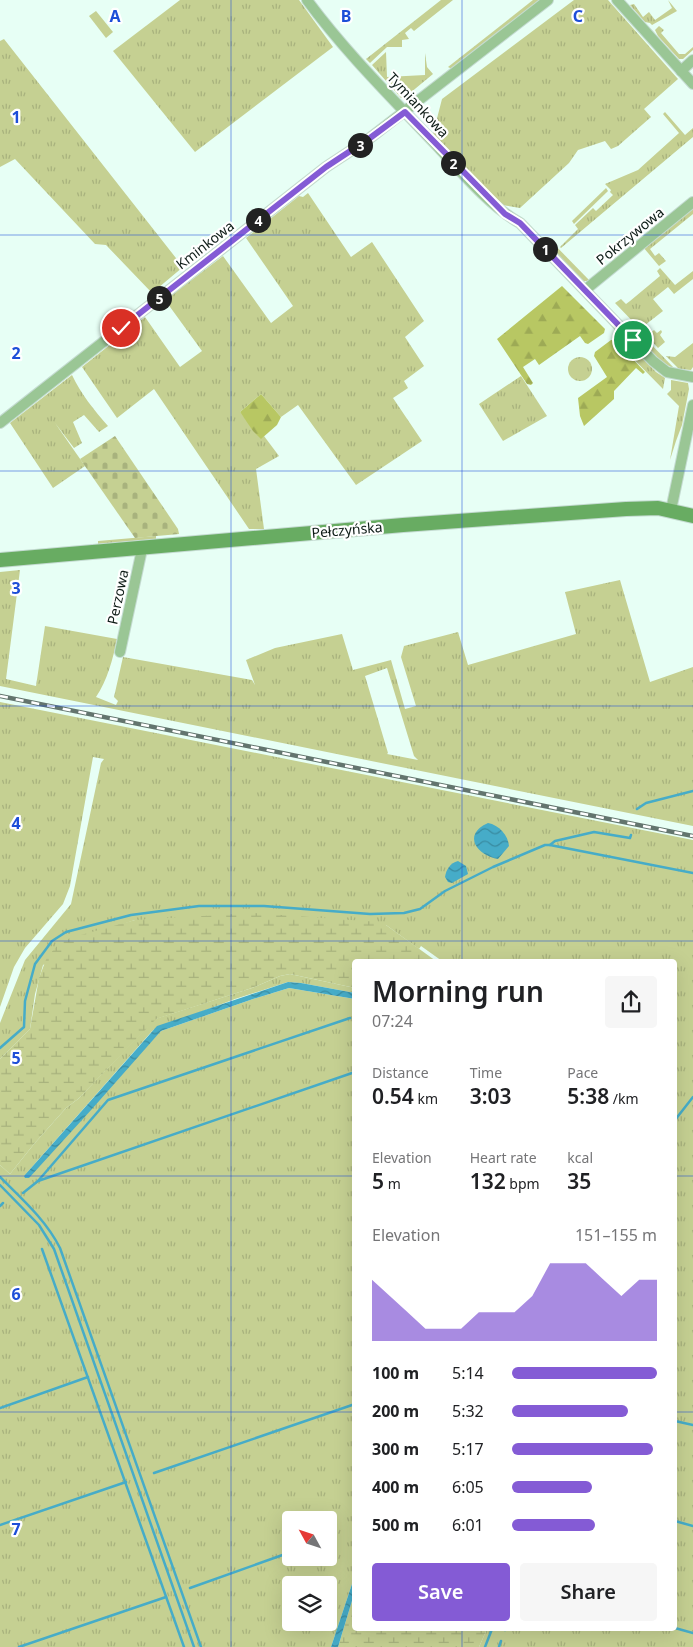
<!DOCTYPE html>
<html lang="en">
<head>
<meta charset="utf-8">
<style>
	:root { --surface:#fff; --page:#f6f6f6; --text:#202124; --muted:#757577; --accent:#845bd5 }
	body { margin:0; font-family:"Noto Sans",sans-serif; background:var(--page); color:var(--text); height:100vh; display:flex; flex-direction:column; font-size:19px; white-space:nowrap }
	* { box-sizing:border-box; margin:0 }
	p { font-size:16px; color:var(--muted) }
	.icon { flex:none; width:28px; height:28px; fill:none; stroke:currentColor; stroke-width:2; stroke-linecap:round; stroke-linejoin:round }
	.map { position:relative; flex:1; overflow:hidden }
	.drawer { position:absolute; left:352px; top:959px; width:325px; height:672px; display:flex; flex-direction:column; background:var(--surface); border-radius:5px; box-shadow:0 5px 20px #0002 }
	.drawer>* { flex:none }
	.needle { width:32px; rotate:310deg }
	.tools { position:absolute; left:282px; top:1511px; display:grid; gap:10px }
	.tools a { display:grid; place-items:center; width:55px; height:55px; border-radius:5px; background:var(--surface); box-shadow:0 5px 20px #0002; font-size:25px }
	.pin { position:absolute; display:grid; place-items:center; width:42px; height:42px; color:#fff; margin:-21px; border:2px solid #fff; border-radius:50%; box-shadow:0 1px 5px #0007 }
	.km { position:absolute; width:25px; height:25px; margin:-12px; border-radius:50%; background:#222; color:#fff; font-size:14px; line-height:25px; text-align:center }
	.round { display:grid; place-items:center; flex:none; width:52px; height:52px; border-radius:5px; background:var(--page) }
	.head { display:flex; align-items:center; justify-content:space-between; height:85px; padding:0 20px }
	h1 { font-size:28px; font-weight:600; line-height:38px }
	.figures { display:grid; grid-template-columns:repeat(3,1fr); gap:8px; height:85px; padding:5px 20px }
	.figures div { display:grid; align-content:center }
	.figures b { font-size:21px; font-weight:600 }
	.figures small { font-size:14px; font-weight:400 }
	.figures p { font-size:14px }
	.chart { height:140px; padding:10px 20px }
	.chart p { display:flex; justify-content:space-between }
	.chart svg { width:100%; height:90px; margin-top:5px; fill:var(--accent); opacity:.7 }
	.cta { display:flex; gap:10px; margin-top:auto; padding:10px 20px }
	.cta a { flex:1; height:58px; border-radius:5px; background:var(--accent); color:#fff; font-size:20px; font-weight:600; line-height:58px; text-align:center }
	.cta a+a { background:var(--page); color:var(--text) }
	ul { padding:0 20px; list-style:none; font-size:16px }
	li { display:grid; grid-template-columns:80px 60px 1fr; align-items:center; height:38px }
	li i { height:12px; border-radius:6px; background:var(--accent) }
	.map>svg:first-child { display:block }
	.grass { fill:url(#grass-tufts); fill-rule:evenodd }
	.forest { fill:url(#forest-firs) }
	.wetland { fill:url(#wetland-marsh) }
	.cemetery { fill:url(#cemetery-stones) }
	.garden { fill:#c5d092 }
	.water { fill:url(#water-waves) }
	.lines { fill:none; stroke-linecap:round; stroke-linejoin:round }
	.stream { stroke:#46acc8; stroke-width:2.5 }
	.street-casing { stroke:#c4dbd1; stroke-width:12 }
	.secondary-casing { stroke:#c4dbd1; stroke-width:16 }
	.street { stroke:#9ac695; stroke-width:10 }
	.secondary { stroke:#68ac62; stroke-width:14 }
	.rail-casing { stroke:#63756e; stroke-width:4.5 }
	.rail { stroke:#fff; stroke-width:2.5; stroke-dasharray:8; stroke-linecap:butt }
	.route-casing { stroke:#fff; stroke-width:10 }
	.route { stroke:#845bd5; stroke-width:6 }
	.grid { fill:none; stroke:#1d4ed8; stroke-width:1; stroke-opacity:0.55 }
	.labels { text-anchor:middle; stroke-width:4.5; stroke-linejoin:round; paint-order:stroke }
	.street-label { font-size:14px; fill:#0e1c17; stroke:#fff }
	.grid-label { font-size:16px; text-anchor:middle; font-weight:bold; fill:#1d4ed8; stroke:#fff; stroke-width:4.5; stroke-linejoin:round; paint-order:stroke }
</style>
</head>
<body>
<div class="map">
<svg width="693" height="1647" viewBox="0 0 693 1647">
	<defs>
		<pattern id="grass-tufts" width="24" height="20" patternUnits="userSpaceOnUse" patternTransform="scale(1.25)"><rect width="24" height="20" fill="#c5d092"/><path d="M3 7l-1-3M5 7V3M7 7l1-3M15 17l-1-3M17 17v-4M19 17l1-3" fill="none" stroke="#a8b27d"/></pattern>
		<pattern id="forest-firs" width="22" height="20" patternUnits="userSpaceOnUse" patternTransform="scale(1.25)"><rect width="22" height="20" fill="#b8c763"/><path d="M5 1l3.5 6h-7zM16 11l3.5 6h-7z" fill="#9daa55"/></pattern>
		<pattern id="wetland-marsh" width="20" height="14" patternUnits="userSpaceOnUse" patternTransform="scale(1.25)"><rect width="20" height="14" fill="#c5d092"/><path d="M1 5h8M5 5V1M11 12h8M15 12V8" fill="none" stroke="#a8b27d"/></pattern>
		<pattern id="cemetery-stones" width="16" height="16" patternUnits="userSpaceOnUse" patternTransform="scale(1.25)"><rect width="16" height="16" fill="#c5d092"/><path d="M2 7V4a2 2 0 0 1 4 0v3zM10 15v-3a2 2 0 0 1 4 0v3z" fill="#a8b27d"/></pattern>
		<pattern id="water-waves" width="16" height="10" patternUnits="userSpaceOnUse" patternTransform="scale(1.25)"><rect width="16" height="10" fill="#46acc8"/><path d="M0 5q4-4 8 0t8 0" fill="none" stroke="#398ba1"/></pattern>
	</defs>
	<rect width="100%" height="100%" fill="#e7fff5"/>
	<!-- grass -->
	<g class="grass">
		<path d="M180,0H299L333,47L195,152L113,51Z"/>
		<path d="M441,0H453L414,31L411,28L405,33L409,39L402,40V47H387L370,63L366,59Z"/>
		<path d="M533,0H542L452,69L448,67Z"/>
		<path d="M574,0H608L678,79L644,109L651,117L618,146L611,149L605,141L578,150L569,163L520,208L502,205L433,134L442,99Z"/>
		<path d="M668,0L677,11L652,25L650,23L645,22L630,5L634,4L643,17L649,12L655,20L672,8Z"/>
		<path d="M659,26L664,30L661,33L679,54H685L693,47V50L683,59H679L658,36L655,30Z"/>
		<path d="M4,39L183,267L152,293L106,245L95,244L15,159L0,167V41Z"/>
		<path d="M386,52L387,77L425,75V53L427,67L433,74L404,98H401L372,65Z"/>
		<path d="M665,112L685,135L693,128V137L561,248L560,247L578,229L575,225L593,208L596,211L613,195L610,192L611,190L605,184L638,170L679,133L663,114Z"/>
		<path d="M606,188L608,191L574,224L572,221Z"/>
		<path d="M308,193L351,257L372,242L424,321L405,337L424,366L404,381L408,388L393,398L422,441L356,485L298,405L281,417L261,394L240,412L261,438L264,436L279,456L256,469L264,529H249L154,389L117,418L82,367L145,317L180,367L202,351L165,300L223,256L271,323L293,306L246,238L299,196L303,197Z"/>
		<path d="M693,206V214L650,249L655,256L659,253L666,261L659,266L643,247Z"/>
		<path d="M547,237L590,281H581L540,238Z"/>
		<path d="M660,268L675,285L693,271V279L674,294L668,287L653,299L663,311L640,329L615,303L621,299L626,304L630,301L660,276L657,271Z"/>
		<path d="M654,330L657,333L661,330L662,332L660,335L665,342L658,348L647,336Z"/>
		<path d="M618,333L656,372L665,378L663,389L612,337Z"/>
		<path d="M643,336L675,369L663,363L641,340Z"/>
		<path d="M693,343V367L691,370L679,369L666,356L675,357Z"/>
		<circle cx="580" cy="369" r="12"/>
		<path d="M72,375C81,394 94,410 108,426L99,432L84,415L73,422L82,443L74,448L55,423L85,466L53,488L10,423Z"/>
		<path d="M521,376L547,416L503,441L479,404Z"/>
		<path d="M671,380L688,383L689,389L682,425L676,441L670,460L679,406L667,394L671,390Z"/>
		<path d="M156,536V539L98,544V541Z"/>
		<path d="M20,570L6,679L36,686L45,626L117,639C113,659 107,681 96,697L116,705L118,701L114,697L123,657L252,680L255,685L246,660L275,648L342,634L353,670L391,660L405,709L416,706L401,657L404,646L458,632L468,665L576,634L565,592L620,580L650,682L693,667V826L0,686V572ZM387,668L414,756L418,760L387,754L388,753L365,676Z"/>
		<path d="M0,702L693,840V1647H479L487,1629H675V961H442L421,946L419,949L386,925L135,920L120,925L43,965L35,994L30,1029L0,1059V1023L25,960L71,904L101,763L104,759L93,757L70,886L63,904L25,948L14,967L0,1007Z"/>
		<path d="M290,974L355,988V993L301,983L288,982L235,999L153,1030L24,1176L161,1031L253,999L289,988L355,999V1575L331,1647H0V1165L10,1174L34,1144L66,1108L78,1099L155,1019L252,988L280,976ZM291,1520H329V1558H291ZM291,1585H329V1622H291Z"/>
	</g>
	<!-- forest -->
	<g class="forest">
		<path d="M562,286L605,329L604,333L588,344L585,343L580,336L539,365L535,359L523,367L533,383L531,385L527,384L497,339Z"/>
		<path d="M611,340H615L645,372L643,374L636,368L614,391V399L584,426L580,416L578,398L607,377L594,356L595,352Z"/>
		<path d="M261,394L281,417L277,425L261,439L253,431L240,412Z"/>
	</g>
	<!-- wetland -->
	<g class="wetland">
		<path d="M253,913L379,922L386,925L436,961H355V988L290,974L280,976L252,988L156,1019L78,1099L66,1108L34,1144L10,1174L0,1165V1059L30,1029L39,978L47,957L59,944L70,938L135,920Z"/>
		<path d="M355,1591V1629H487L479,1647H338Z"/>
	</g>
	<!-- cemetery -->
	<path class="cemetery" d="M115,436L178,529L179,534L135,538L80,459Z"/>
	<!-- garden -->
	<path class="garden" d="M96,11L113,32L106,38L89,16Z"/>
	<!-- water -->
	<g class="water">
		<path d="M488,823C499,825 508,835 509,846L498,859C478,856 461,835 488,823Z"/>
		<path d="M458,861L466,866L468,874L452,883L448,882L445,877C446,870 450,863 458,861Z"/>
		<path d="M288,982L301,983L355,993V999L289,988L253,999L161,1031L92,1109L29,1178H25L24,1176L157,1026Z"/>
		<path d="M355,1575V1591L338,1647H331Z"/>
	</g>
	<g class="lines">
		<!-- stream -->
		<g class="stream">
			<path d="M637,809L646,803L693,791"/>
			<path d="M550,845L555,841L594,832L630,838L631,835"/>
			<path d="M0,1048L24,1027L25,1001L35,964L52,941L66,932L131,915L199,906H264L370,914L404,913L420,909L445,891L493,867L545,845H550L693,873"/>
			<path d="M675,1120L693,1097"/>
			<path d="M0,1177C22,1199 46,1220 60,1248L201,1647"/>
			<path d="M38,1181L108,1100L350,1018"/>
			<path d="M0,1185L39,1225L54,1249L194,1647"/>
			<path d="M23,1193L38,1181L355,1072"/>
			<path d="M0,1206L3,1203"/>
			<path d="M42,1249L184,1647"/>
			<path d="M0,1408L88,1377"/>
			<path d="M675,1421L693,1425"/>
			<path d="M154,1473L355,1404"/>
			<path d="M675,1521L693,1526"/>
			<path d="M0,1525L126,1482"/>
			<path d="M190,1588L291,1552"/>
			<path d="M675,1628L693,1633"/>
			<path d="M505,1630L506,1629"/>
			<path d="M19,1647L166,1597"/>
			<path d="M485,1647L492,1629"/>
			<path d="M499,1647L501,1641"/>
		</g>
		<defs>
			<g id="street">
				<path d="M307,0C346,53 394,100 439,148C462,173 491,207 520,223L653,361L667,372L693,377"/>
				<path d="M617,0L693,84"/>
				<path d="M681,71L693,60"/>
				<path d="M585,290L693,202"/>
				<path d="M0,423L326,167L370,138L548,0"/>
				<path d="M671,510L693,405"/>
				<path d="M120,652L141,554V547"/>
			</g>
			<path id="secondary" d="M0,560L403,525L626,509L658,508L693,516"/>
		</defs>
		<!-- street casing -->
		<use href="#street" class="street-casing"/>
		<!-- secondary casing -->
		<use href="#secondary" class="secondary-casing"/>
		<!-- street -->
		<use href="#street" class="street"/>
		<!-- secondary -->
		<use href="#secondary" class="secondary"/>
		<defs>
			<path id="rail" d="M0,696L693,836"/>
		</defs>
		<!-- rail casing -->
		<use href="#rail" class="rail-casing"/>
		<!-- rail -->
		<use href="#rail" class="rail"/>
	</g>
	<g class="lines">
		<defs>
			<path id="route" d="M121,328L326,167L370,138L405,112L505,214L520,223L633,340"/>
		</defs>
		<!-- route casing -->
		<use href="#route" class="route-casing"/>
		<!-- route -->
		<use href="#route" class="route"/>
	</g>
	<!-- grid -->
	<path class="grid" d="M231,0V1647M462,0V961M0,235H693M0,471H693M0,706H693M0,941H693M0,1176H355M675,1176H693M0,1412H355M675,1412H693M462,1629V1647"/>
	<g class="labels">
		<!-- street labels -->
		<g class="street-label">
			<text transform="translate(418 105) rotate(47)" y="5">Tymiankowa</text>
			<text transform="translate(630 236) rotate(-39)" y="5">Pokrzywowa</text>
			<text transform="translate(205 245) rotate(-38)" y="5">Kminkowa</text>
			<text transform="translate(347 530) rotate(-5)" y="5">Pełczyńska</text>
			<text transform="translate(118 597) rotate(-78)" y="5">Perzowa</text>
		</g>
	</g>
	<g class="grid-label">
		<text x="115" y="22">A</text>
		<text x="346" y="22">B</text>
		<text x="578" y="22">C</text>
		<text x="16" y="123">1</text>
		<text x="16" y="359">2</text>
		<text x="16" y="594">3</text>
		<text x="16" y="829">4</text>
		<text x="16" y="1064">5</text>
		<text x="16" y="1300">6</text>
		<text x="16" y="1535">7</text>
	</g>
</svg>
<div class="tools">
<a><svg class="needle" viewBox="-14 -14 28 28"><path d="M0-13l5 13h-10z" fill="#e53935"/><path d="M0 13l5-13h-10z" fill="#757577"/></svg></a>
<a><svg class="icon" aria-label="layers" viewBox="0 0 24 24"><path d="M12 4l9 5-9 5-9-5zM3 14l9 5 9-5"/></svg></a>
</div>
<div class="pin" style="left:633px;top:340px;background:#1e9e55"><svg class="icon" aria-label="arrive" viewBox="0 0 24 24"><path d="M6 21V4h12l-3 4 3 4H6"/></svg></div>
<div class="pin" style="left:121px;top:328px;background:#d93025"><svg class="icon" aria-label="check" viewBox="0 0 24 24"><path d="M5 12l5 5 9-10"/></svg></div>
<b class="km" style="left:545px;top:249px">1</b>
<b class="km" style="left:453px;top:163px">2</b>
<b class="km" style="left:360px;top:145px">3</b>
<b class="km" style="left:258px;top:220px">4</b>
<b class="km" style="left:159px;top:298px">5</b>
<section class="drawer">
<div class="head"><div><h1>Morning run</h1><p>07:24</p></div><a class="round"><svg class="icon" aria-label="share" viewBox="0 0 24 24"><path d="M12 15V3M7 8l5-5 5 5M5 13v7h14v-7"/></svg></a></div>
<div class="figures">
<div><p>Distance</p><b>0.54<small> km</small></b></div>
<div><p>Time</p><b>3:03</b></div>
<div><p>Pace</p><b>5:38<small> /km</small></b></div>
</div>
<div class="figures">
<div><p>Elevation</p><b>5<small> m</small></b></div>
<div><p>Heart rate</p><b>132<small> bpm</small></b></div>
<div><p>kcal</p><b>35</b></div>
</div>
<div class="chart"><p><span>Elevation</span>151–155 m</p>
<svg viewBox="0 0 160 44" preserveAspectRatio="none"><path d="M0 44V14L10 22L20 30L30 38L40 38L50 38L60 30L70 30L80 30L90 22L100 6L110 6L120 6L130 14L140 22L150 14L160 14V44z"/></svg>
</div>
<ul>
<li><b>100 m</b>5:14<i style="width:100%"></i></li>
<li><b>200 m</b>5:32<i style="width:80%"></i></li>
<li><b>300 m</b>5:17<i style="width:97%"></i></li>
<li><b>400 m</b>6:05<i style="width:55%"></i></li>
<li><b>500 m</b>6:01<i style="width:57%"></i></li>
</ul>
<div class="cta"><a>Save</a><a>Share</a></div>
</section>
</div>
</body>
</html>
